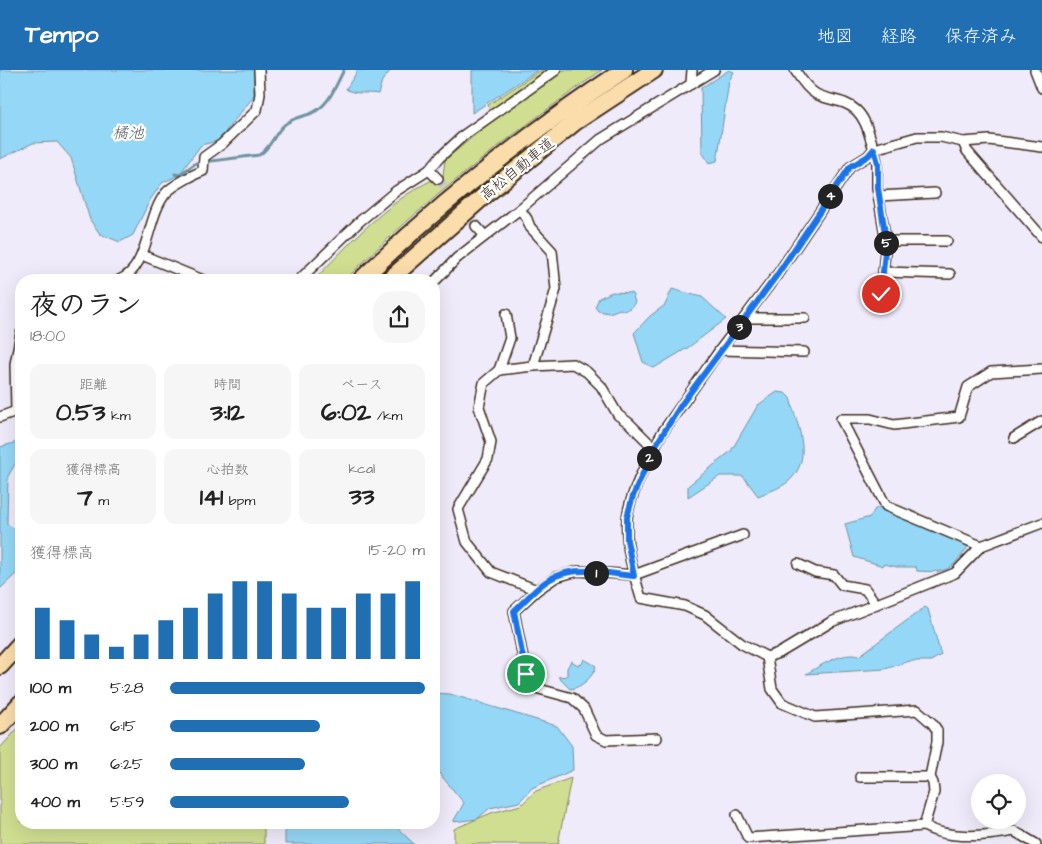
<!DOCTYPE html>
<html lang="ja">
<head>
<meta charset="utf-8">
<style>
	:root { --surface:#fff; --page:#f6f6f6; --text:#222; --muted:#767676; --accent:#1f6fb2 }
	body { margin:0; font-family:"Architects Daughter","Klee One",sans-serif; background:var(--page); color:var(--text); height:100vh; display:flex; flex-direction:column; font-size:19px; white-space:nowrap }
	* { box-sizing:border-box; margin:0 }
	p { font-size:16px; color:var(--muted) }
	.icon { flex:none; width:28px; height:28px; fill:none; stroke:currentColor; stroke-width:2; stroke-linecap:round; stroke-linejoin:round }
	.map { position:relative; flex:1; overflow:hidden }
	.details { position:absolute; left:15px; top:204px; width:425px; height:555px; display:flex; flex-direction:column; background:var(--surface); border-radius:20px; box-shadow:0 5px 20px #0002 }
	.details>* { flex:none }
	.tools { position:absolute; left:971px; top:704px; display:grid; gap:10px }
	.tools a { display:grid; place-items:center; width:55px; height:55px; border-radius:50%; background:var(--surface); box-shadow:0 5px 20px #0002; font-size:25px }
	.pin { position:absolute; display:grid; place-items:center; width:42px; height:42px; color:#fff; margin:-21px; border:2px solid #fff; border-radius:50%; box-shadow:0 1px 5px #0007 }
	.km { position:absolute; width:25px; height:25px; margin:-12px; border-radius:50%; background:#222; color:#fff; font-size:14px; line-height:25px; text-align:center }
	.round { display:grid; place-items:center; flex:none; width:52px; height:52px; border-radius:20px; background:var(--page) }
	.summary { display:flex; align-items:center; justify-content:space-between; height:85px; padding:0 15px }
	h1 { font-size:28px; font-weight:700; line-height:38px }
	.figures { display:grid; grid-template-columns:repeat(3,1fr); gap:8px; height:85px; padding:5px 15px }
	.figures div { display:grid; align-content:center; border-radius:12px; background:var(--page); text-align:center }
	.figures b { font-size:25px; font-weight:700 }
	.figures small { font-size:14px; font-weight:400 }
	.figures p { font-size:14px }
	.chart { height:140px; padding:10px 15px }
	.chart p { display:flex; justify-content:space-between }
	.chart svg { width:100%; height:90px; margin-top:5px; stroke:var(--accent); stroke-width:6 }
	ul { padding:0 15px; list-style:none; font-size:16px }
	li { display:grid; grid-template-columns:80px 60px 1fr; align-items:center; height:38px }
	li i { height:12px; border-radius:6px; background:var(--accent) }
	header { display:flex; align-items:center; gap:30px; box-sizing:border-box; height:70px; padding:0 25px; background:var(--accent); color:#fff }
	header strong { font-size:24px }
	nav { display:flex; gap:28px; margin-inline-start:auto; font-size:18px }
	.map>svg:first-child { display:block }
	.green { fill:#d0de91; stroke:#868458 }
	.water { fill:#94d7f6; stroke:#7092a0 }
	.lines { fill:none; stroke-linecap:round; stroke-linejoin:round }
	.stream { stroke:#7092a0; stroke-width:3 }
	.street-tunnel { stroke:#ccc4ce; stroke-width:9; stroke-dasharray:9 4.5; stroke-linecap:butt }
	.street-casing { stroke:#3b2a1e; stroke-width:12 }
	.highway-casing { stroke:#3b2a1e; stroke-width:20 }
	.street { stroke:#fff; stroke-width:9 }
	.highway { stroke:#faddab; stroke-width:16 }
	.route-casing { stroke:#fff; stroke-width:10 }
	.route { stroke:#1a73e8; stroke-width:6 }
	.labels { text-anchor:middle; stroke-width:4.5; stroke-linejoin:round; paint-order:stroke }
	.street-label { font-size:15px; fill:#3b2a1e; stroke:#fff }
	.water-label { font-size:16px; font-style:italic; fill:#565e5f; stroke:#fff }
</style>
</head>
<body>
<header>
<strong>Tempo</strong>
<nav><a>地図</a><a>経路</a><a>保存済み</a></nav>
</header>
<div class="map">
<svg width="1042" height="774" viewBox="0 0 1042 774">
	<rect width="100%" height="100%" fill="#f0ebfa"/>
	<filter id="ink" filterUnits="userSpaceOnUse"><feTurbulence type="fractalNoise" baseFrequency=".02" numOctaves="2"/><feDisplacementMap in="SourceGraphic" scale="10" xChannelSelector="R" yChannelSelector="G"/><feConvolveMatrix kernelMatrix="1 2 1 2 8 2 1 2 1" color-interpolation-filters="sRGB"/></filter>
	<g filter="url(#ink)">
		<!-- green -->
		<g class="green">
			<path d="M541,0H602C512,64 423,131 345,210H314C352,171 392,126 443,105L445,90L494,49L488,35Z"/>
			<path d="M21,655V752L264,753V774H0V678Z"/>
			<path d="M571,708L558,774H454V759L491,743L521,735L536,721Z"/>
		</g>
		<!-- water -->
		<g class="water">
			<path d="M0,0H254V26L218,71L201,75L179,105L162,113L150,130L133,165L120,172L100,164L90,150L71,88L57,72L33,73L0,89Z"/>
			<path d="M358,0H391L382,11L378,24C368,22 354,25 346,19Z"/>
			<path d="M472,0H538L472,43Z"/>
			<path d="M729,0L734,2L729,11L718,85L717,91L709,93L702,82L701,18Z"/>
			<path d="M672,219L702,227L726,249L689,277L654,298L643,292L634,263L650,246L665,235Z"/>
			<path d="M612,222L632,223L635,232L631,238L624,241L620,239L609,243L598,241L595,237L599,228Z"/>
			<path d="M777,322L785,323L790,328C797,354 814,389 789,411C781,418 768,422 758,426L743,406H720L688,427V416L731,381L758,335Z"/>
			<path d="M17,372L20,386L8,406L7,454L21,463V499L0,519V377Z"/>
			<path d="M880,437L956,469L968,477C950,501 948,503 917,501L916,497H897L884,494L883,496L854,487L845,454L870,447L875,439Z"/>
			<path d="M925,537L928,539L941,585L931,591H910L885,599L806,604C820,596 842,581 859,586Z"/>
			<path d="M584,589L596,596C594,606 581,618 570,619L558,607L567,606V598L571,591L578,595L582,594Z"/>
			<path d="M434,623L450,624L557,656L572,676L573,700L532,718L519,732L490,738L477,749L453,752L464,733L434,697Z"/>
			<path d="M291,753H392L414,774H285V762Z"/>
		</g>
		<g class="lines">
			<!-- stream -->
			<path class="stream" d="M175,104L179,105L196,93L259,85C271,78 274,64 284,55C292,48 302,47 312,43C330,35 335,16 344,0"/>
			<!-- street-tunnel -->
			<path class="street-tunnel" d="M438,109L476,156"/>
			<defs>
				<g id="street">
					<path d="M795,0C800,8 807,19 816,24C829,31 844,29 856,40C867,50 869,66 874,79L917,67H941L963,72L989,70L1042,77"/>
					<path d="M1035,0L1042,18"/>
					<path d="M691,14L692,0"/>
					<path d="M963,72L967,81L1042,167"/>
					<path d="M874,79L877,93V118L886,171L881,224"/>
					<path d="M429,100L438,109"/>
					<path d="M878,126L935,123"/>
					<path d="M520,139L527,149L530,157L552,181L556,219L533,296L573,294L587,302L601,316L618,345L629,353L654,378"/>
					<path d="M476,156L485,166"/>
					<path d="M886,171H947"/>
					<path d="M142,185L203,210"/>
					<path d="M884,202L950,204"/>
					<path d="M119,210C150,198 146,146 166,123C172,116 194,104 203,101L204,87L222,74L257,40L260,24L259,0"/>
					<path d="M299,210L360,151L396,121L429,100L439,88L464,65L556,0"/>
					<path d="M434,212L457,188L520,139L601,69L714,0"/>
					<path d="M506,244L510,268L499,300L533,296"/>
					<path d="M746,248H805"/>
					<path d="M720,280L804,282"/>
					<path d="M499,300L484,313L479,337L491,372L488,389L458,439L467,472L491,502L537,520L556,507L578,501L634,505L743,465"/>
					<path d="M0,347L16,341L15,294L21,263"/>
					<path d="M1014,368L1042,351"/>
					<path d="M981,476L886,436L841,349H870L894,355L959,347L968,317L991,302L1042,299"/>
					<path d="M798,494L815,502L834,505L842,515L865,519L876,534"/>
					<path d="M537,520L514,541L526,604L539,619L572,628L584,639L596,665L606,670L657,668"/>
					<path d="M767,587L742,574L705,545L685,536L641,528C633,502 625,476 627,449C629,426 650,384 662,363L720,280L777,205L850,97L868,86L874,79"/>
					<path d="M860,707H930"/>
					<path d="M737,745L748,768L924,756"/>
					<path d="M1036,774L1014,761C987,766 949,770 924,756L934,722L933,713L930,707L937,672V660L932,653L917,640L815,647L782,633L772,619L767,587L781,582L831,552L955,503L981,476L1042,453"/>
				</g>
				<g id="highway">
					<path d="M361,210C442,131 530,62 624,0"/>
					<path d="M389,210L485,125L575,52L654,0"/>
					<path d="M0,596L21,573"/>
					<path d="M0,656L21,633"/>
				</g>
			</defs>
			<!-- street casing -->
			<use href="#street" class="street-casing"/>
			<!-- highway casing -->
			<use href="#highway" class="highway-casing"/>
			<!-- street -->
			<use href="#street" class="street"/>
			<!-- highway -->
			<use href="#highway" class="highway"/>
		</g>
	</g>
	<g class="lines" filter="url(#ink)">
		<defs>
			<path id="route" d="M526,604L514,541C527,529 540,513 556,506C579,496 610,504 634,506L627,470V447L633,426L654,378L681,335L777,205L850,97L868,86L874,79L878,93V118L886,170L881,224"/>
		</defs>
		<!-- route casing -->
		<use href="#route" class="route-casing"/>
		<!-- route -->
		<use href="#route" class="route"/>
	</g>
	<g class="labels">
		<!-- street labels -->
		<g class="street-label">
			<text transform="translate(517 99) rotate(-39)" y="5">高松自動車道</text>
		</g>
		<!-- water labels -->
		<g class="water-label">
			<text x="128" y="68">橘池</text>
		</g>
	</g>
</svg>
<div class="tools">
<a><svg class="icon" aria-label="locate" viewBox="0 0 24 24"><circle cx="12" cy="12" r="6"/><path d="M12 2v4M12 18v4M2 12h4M18 12h4"/></svg></a>
</div>
<div class="pin" style="left:526px;top:604px;background:#1e9e55"><svg class="icon" aria-label="arrive" viewBox="0 0 24 24"><path d="M6 21V4h12l-3 4 3 4H6"/></svg></div>
<div class="pin" style="left:881px;top:224px;background:#d93025"><svg class="icon" aria-label="check" viewBox="0 0 24 24"><path d="M5 12l5 5 9-10"/></svg></div>
<b class="km" style="left:596px;top:503px">1</b>
<b class="km" style="left:649px;top:388px">2</b>
<b class="km" style="left:739px;top:257px">3</b>
<b class="km" style="left:830px;top:126px">4</b>
<b class="km" style="left:886px;top:173px">5</b>
<section class="details">
<div class="summary"><div><h1>夜のラン</h1><p>18:00</p></div><a class="round"><svg class="icon" aria-label="share" viewBox="0 0 24 24"><path d="M12 15V3M7 8l5-5 5 5M5 13v7h14v-7"/></svg></a></div>
<div class="figures">
<div><p>距離</p><b>0.53<small> km</small></b></div>
<div><p>時間</p><b>3:12</b></div>
<div><p>ペース</p><b>6:02<small> /km</small></b></div>
</div>
<div class="figures">
<div><p>獲得標高</p><b>7<small> m</small></b></div>
<div><p>心拍数</p><b>141<small> bpm</small></b></div>
<div><p>kcal</p><b>33</b></div>
</div>
<div class="chart"><p><span>獲得標高</span>15–20 m</p>
<svg viewBox="0 0 160 44" preserveAspectRatio="none"><path d="M5 44V19M15 44V25M25 44V32M35 44V38M45 44V32M55 44V25M65 44V19M75 44V12M85 44V6M95 44V6M105 44V12M115 44V19M125 44V19M135 44V12M145 44V12M155 44V6"/></svg>
</div>
<ul>
<li><b>100 m</b>5:28<i style="width:100%"></i></li>
<li><b>200 m</b>6:15<i style="width:59%"></i></li>
<li><b>300 m</b>6:25<i style="width:53%"></i></li>
<li><b>400 m</b>5:59<i style="width:70%"></i></li>
</ul>
</section>
</div>
</body>
</html>
